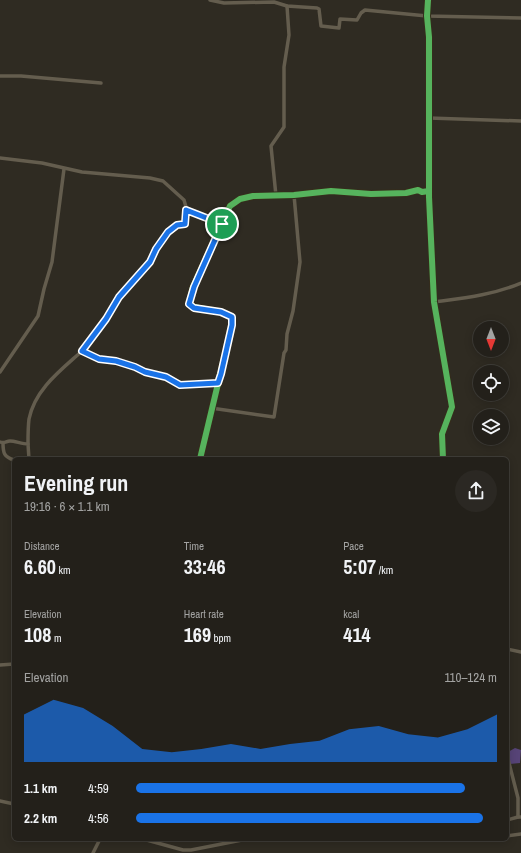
<!DOCTYPE html>
<html lang="en">
<head>
<meta charset="utf-8">
<style>
	:root { --surface:#23201a; --page:#2b2823; --text:#f1f3f6; --muted:#a3a3a2; --line:#403e39; --accent:#1a73e8 }
	body { margin:0; font-family:"Archivo Narrow",sans-serif; background:var(--page); color:var(--text); height:100vh; display:flex; flex-direction:column; font-size:15px; white-space:nowrap }
	* { box-sizing:border-box; margin:0 }
	p { font-size:13px; color:var(--muted) }
	.icon { flex:none; width:22px; height:22px; fill:none; stroke:currentColor; stroke-width:2; stroke-linecap:round; stroke-linejoin:round }
	.map { position:relative; flex:1; overflow:hidden }
	.details { position:absolute; left:12px; top:457px; width:497px; height:384px; display:flex; flex-direction:column; background:var(--surface); border-radius:6px; box-shadow:0 2px 10px #0003,0 0 0 1px var(--line) }
	.details>* { flex:none }
	.needle { width:26px; rotate:180deg }
	.fabs { position:absolute; left:473px; top:321px; display:grid; gap:8px }
	.fabs a { display:grid; place-items:center; width:36px; height:36px; border-radius:50%; background:var(--surface); box-shadow:0 2px 10px #0003,0 0 0 1px var(--line); font-size:20px }
	.pin { position:absolute; display:grid; place-items:center; width:34px; height:34px; color:#fff; margin:-17px; border:2px solid #fff; border-radius:50%; box-shadow:0 1px 4px #0007 }
	.round { display:grid; place-items:center; flex:none; width:42px; height:42px; border-radius:21px; background:var(--page) }
	.head { display:flex; align-items:center; justify-content:space-between; height:68px; padding:0 12px }
	h1 { font-size:22px; font-weight:800; line-height:30px }
	.stats { display:grid; grid-template-columns:repeat(3,1fr); gap:6px; height:68px; padding:4px 12px }
	.stats div { display:grid; align-content:center }
	.stats b { font-size:20px; font-weight:800 }
	.stats small { font-size:11px; font-weight:400 }
	.stats p { font-size:11px }
	.chart { height:112px; padding:8px 12px }
	.chart p { display:flex; justify-content:space-between }
	.chart svg { width:100%; height:72px; margin-top:4px; fill:var(--accent); opacity:.7 }
	ul { padding:0 12px; list-style:none; font-size:13px }
	li { display:grid; grid-template-columns:64px 48px 1fr; align-items:center; height:30px }
	li i { height:10px; border-radius:5px; background:var(--accent) }
	.map>svg:first-child { display:block }
	.water { fill:#574477 }
	.lines { fill:none; stroke-linecap:round; stroke-linejoin:round }
	.street { stroke:#645d4e; stroke-width:3.5 }
	.cycleway-casing { stroke:#352d1c; stroke-width:8 }
	.cycleway { stroke:#56b35d; stroke-width:6 }
	.route-casing { stroke:#fff; stroke-width:8 }
	.route { stroke:#1a73e8; stroke-width:5 }
</style>
</head>
<body>
<div class="map">
<svg width="521" height="853" viewBox="0 0 521 853">
	<rect width="100%" height="100%" fill="#2f2b22"/>
	<!-- water -->
	<path class="water" d="M515,748L521,750L520,763L510,764L508,758V752Z"/>
	<g class="lines">
		<!-- street -->
		<g class="street">
			<path d="M210,0L224,3L274,2L287,6L317,8L319,9L321,26L339,28L340,19L357,20L361,13L365,10L427,16L521,18"/>
			<path d="M428,0L427,16L429,37V197L434,302L452,407L442,434L443,459"/>
			<path d="M0,76H21L101,83"/>
			<path d="M429,118L521,121"/>
			<path d="M0,158L42,163L82,172L150,178L163,181L184,200L186,207L185,224L177,225L168,232L156,249L150,262L119,297L106,319L82,351"/>
			<path d="M276,196L271,146L284,127V67L289,35L287,6"/>
			<path d="M186,210L222,224"/>
			<path d="M434,302C464,298 493,295 521,283"/>
			<path d="M0,372L38,316L44,289L52,262L64,169"/>
			<path d="M211,408L274,417L284,353L286,350L287,334L293,311L300,262L294,195"/>
			<path d="M0,442C5,444 6,441 10,441C15,441 22,444 28,444L29,459"/>
			<path d="M3,443C3,453 4,457 14,460"/>
			<path d="M28,444C28,436 28,427 29,419C35,389 61,370 82,351L99,359L116,361L135,367L145,372L166,377L180,385L218,383"/>
			<path d="M200,459L232,325V317L221,312L194,307L189,304L193,287L230,206L240,199L253,196L294,195L331,191L371,194L406,193L418,190L422,192L429,191"/>
			<path d="M507,649L521,652"/>
			<path d="M0,665L14,664"/>
			<path d="M507,755L518,798V817"/>
			<path d="M0,801L14,804"/>
			<path d="M507,820L518,817H521"/>
			<path d="M507,836L521,834"/>
			<path d="M143,839L183,850H191L247,839"/>
			<path d="M93,853L100,839"/>
		</g>
		<defs>
			<g id="cycleway">
				<path d="M428,0L427,16L429,37V197L434,302L452,407L442,434L443,459"/>
				<path d="M200,459L232,325V317L221,312L194,307L189,304L193,287L230,206L240,199L253,196L294,195L331,191L371,194L406,193L418,190L422,192L429,191"/>
			</g>
		</defs>
		<!-- cycleway casing -->
		<use href="#cycleway" class="cycleway-casing"/>
		<!-- cycleway -->
		<use href="#cycleway" class="cycleway"/>
	</g>
	<g class="lines">
		<defs>
			<path id="route" d="M186,210L222,224L194,287L189,304L194,308L221,312L232,317V325L221,374L218,383L180,385L166,377L145,372L135,367L116,361L99,359L82,351L106,319L119,297L150,262L156,249L168,232L177,225L185,224Z"/>
		</defs>
		<!-- route casing -->
		<use href="#route" class="route-casing"/>
		<!-- route -->
		<use href="#route" class="route"/>
	</g>
</svg>
<div class="fabs">
<a><svg class="needle" viewBox="-14 -14 28 28"><path d="M0-13l5 13h-10z" fill="#e53935"/><path d="M0 13l5-13h-10z" fill="#a3a3a2"/></svg></a>
<a><svg class="icon" aria-label="locate" viewBox="0 0 24 24"><circle cx="12" cy="12" r="6"/><path d="M12 2v4M12 18v4M2 12h4M18 12h4"/></svg></a>
<a><svg class="icon" aria-label="layers" viewBox="0 0 24 24"><path d="M12 4l9 5-9 5-9-5zM3 14l9 5 9-5"/></svg></a>
</div>
<div class="pin" style="left:222px;top:224px;background:#1e9e55"><svg class="icon" aria-label="arrive" viewBox="0 0 24 24"><path d="M6 21V4h12l-3 4 3 4H6"/></svg></div>
<section class="details">
<div class="head"><div><h1>Evening run</h1><p>19:16 · 6 × 1.1 km</p></div><a class="round"><svg class="icon" aria-label="share" viewBox="0 0 24 24"><path d="M12 15V3M7 8l5-5 5 5M5 13v7h14v-7"/></svg></a></div>
<div class="stats">
<div><p>Distance</p><b>6.60<small> km</small></b></div>
<div><p>Time</p><b>33:46</b></div>
<div><p>Pace</p><b>5:07<small> /km</small></b></div>
</div>
<div class="stats">
<div><p>Elevation</p><b>108<small> m</small></b></div>
<div><p>Heart rate</p><b>169<small> bpm</small></b></div>
<div><p>kcal</p><b>414</b></div>
</div>
<div class="chart"><p><span>Elevation</span>110–124 m</p>
<svg viewBox="0 0 160 44" preserveAspectRatio="none"><path d="M0 44V15L10 6L20 11L30 22L40 36L50 38L60 36L70 33L80 36L90 33L100 31L110 24L120 22L130 27L140 29L150 24L160 15V44z"/></svg>
</div>
<ul>
<li><b>1.1 km</b>4:59<i style="width:91%"></i></li>
<li><b>2.2 km</b>4:56<i style="width:96%"></i></li>
</ul>
</section>
</div>
</body>
</html>
